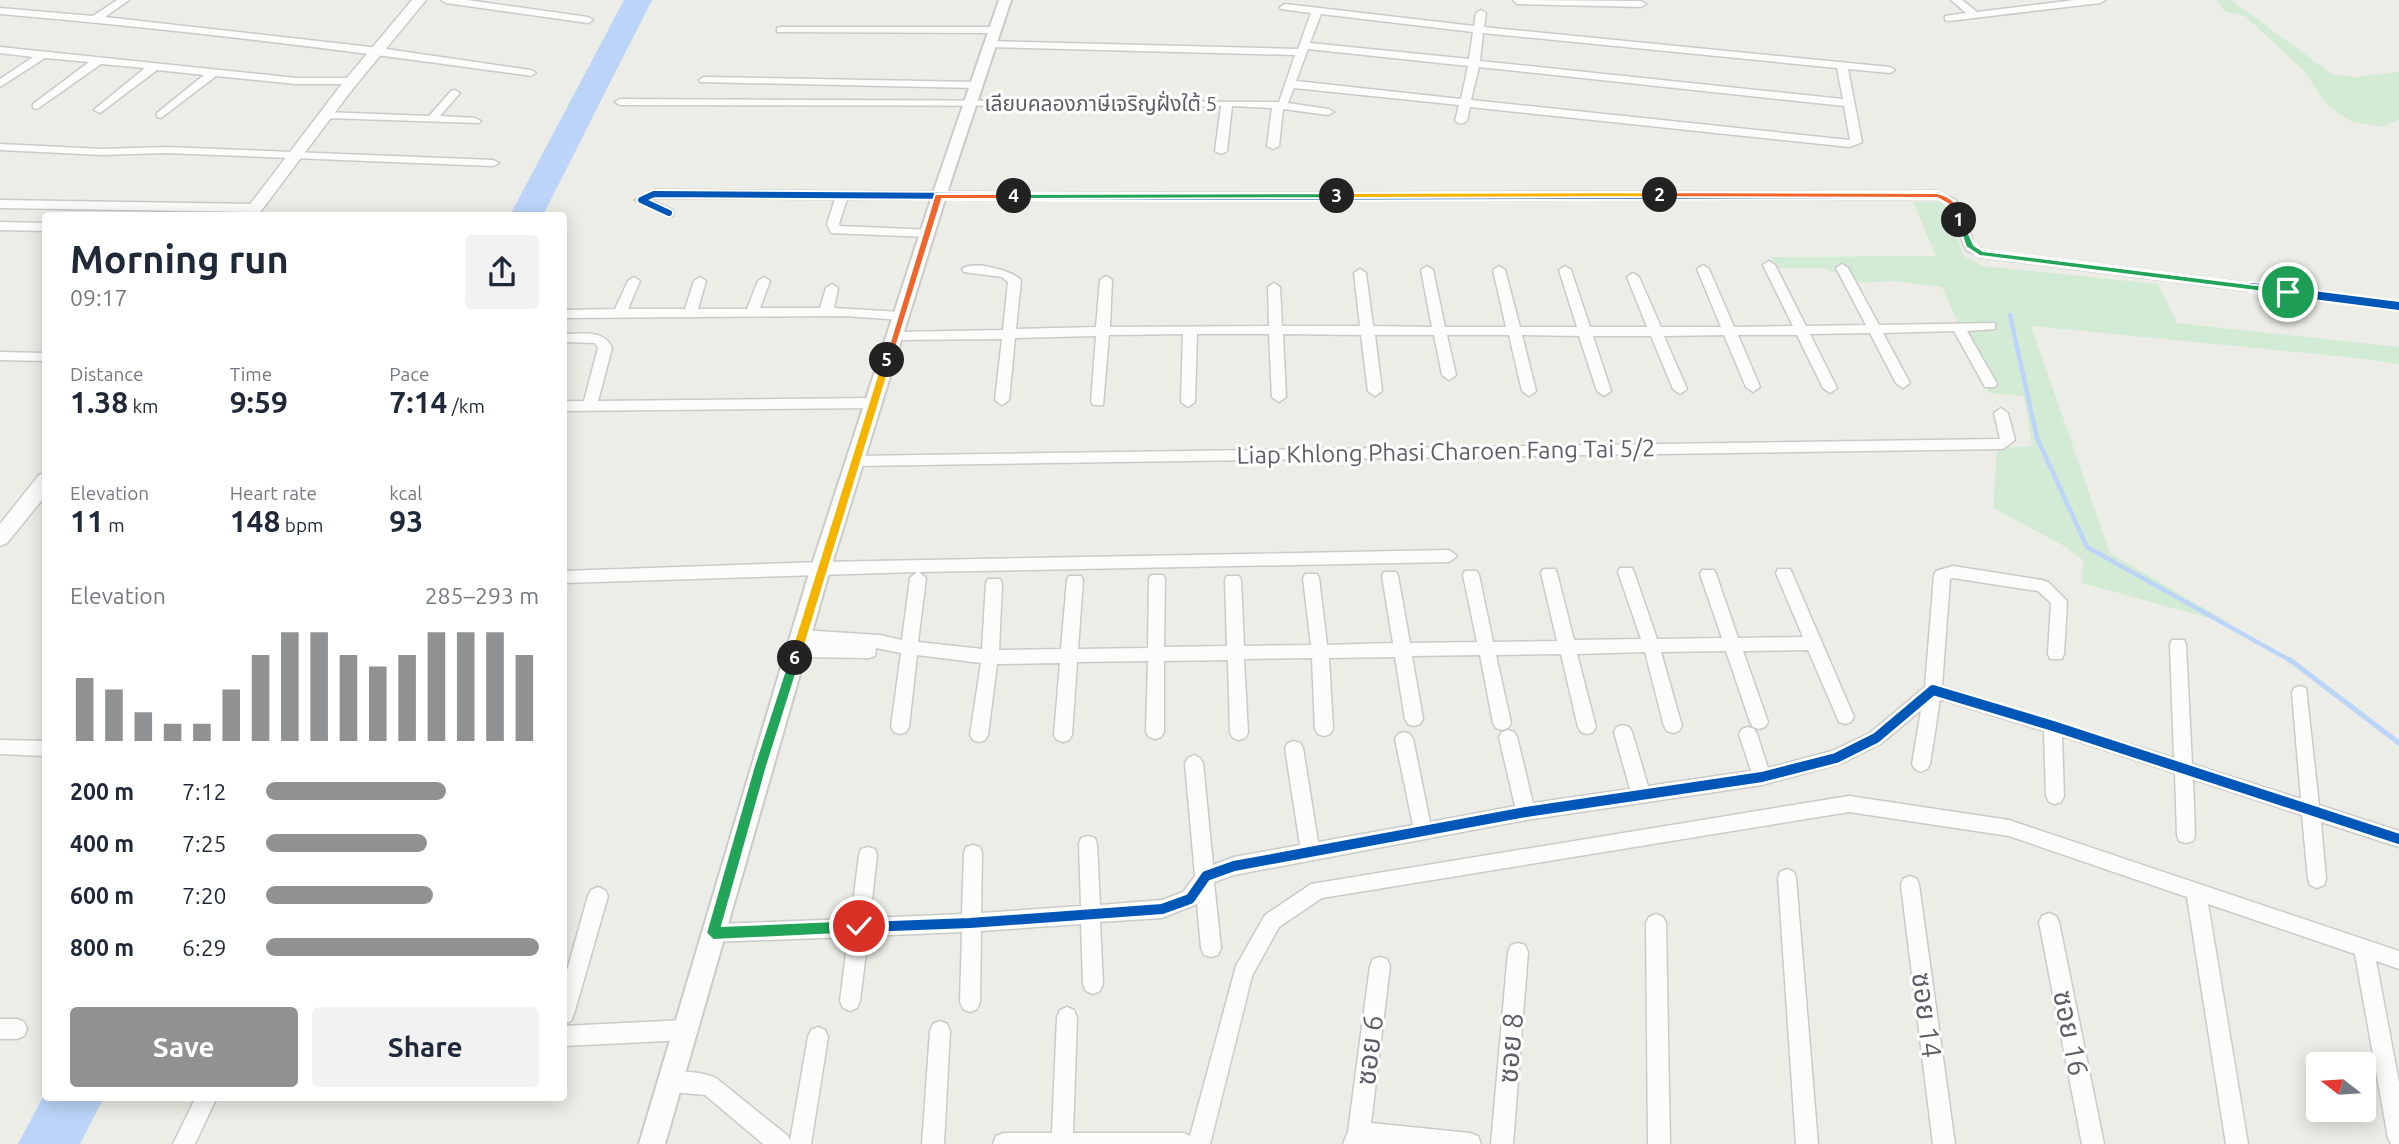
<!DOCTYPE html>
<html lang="en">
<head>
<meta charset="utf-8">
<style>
	:root { --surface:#fff; --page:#f2f2f3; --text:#1f2937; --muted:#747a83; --accent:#8f9193 }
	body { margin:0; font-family:Ubuntu,"Noto Sans Thai",sans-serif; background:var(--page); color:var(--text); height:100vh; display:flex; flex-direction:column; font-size:26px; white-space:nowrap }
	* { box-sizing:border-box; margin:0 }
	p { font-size:23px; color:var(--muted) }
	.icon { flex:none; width:38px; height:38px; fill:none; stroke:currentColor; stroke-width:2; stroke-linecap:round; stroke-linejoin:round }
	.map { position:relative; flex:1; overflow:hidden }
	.panel { position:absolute; left:42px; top:212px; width:525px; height:889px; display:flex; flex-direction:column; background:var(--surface); border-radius:7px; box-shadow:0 4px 18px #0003 }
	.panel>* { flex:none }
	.needle { width:46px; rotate:287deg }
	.tools { position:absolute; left:2306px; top:1052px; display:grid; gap:14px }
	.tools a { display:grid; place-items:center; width:70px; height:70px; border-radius:7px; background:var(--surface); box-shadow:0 4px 18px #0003; font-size:35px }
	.pin { position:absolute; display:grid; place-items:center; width:60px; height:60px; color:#fff; margin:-30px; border:4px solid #fff; border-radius:50%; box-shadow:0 2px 7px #0007 }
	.km { position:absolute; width:35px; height:35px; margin:-18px; border-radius:50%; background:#222; color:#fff; font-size:19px; line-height:35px; text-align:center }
	.round { display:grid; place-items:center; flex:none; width:74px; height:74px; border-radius:7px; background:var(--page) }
	.summary { display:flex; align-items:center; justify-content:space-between; height:119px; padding:0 28px }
	h1 { font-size:38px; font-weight:600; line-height:52px }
	.figures { display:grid; grid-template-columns:repeat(3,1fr); gap:10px; height:119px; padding:7px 28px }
	.figures div { display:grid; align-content:center }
	.figures b { font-size:30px; font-weight:600 }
	.figures small { font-size:19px; font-weight:400 }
	.figures p { font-size:19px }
	.chart { height:196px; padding:14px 28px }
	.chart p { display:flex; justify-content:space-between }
	.chart svg { width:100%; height:126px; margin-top:7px; stroke:var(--accent); stroke-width:6 }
	.action { display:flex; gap:14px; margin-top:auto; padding:14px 28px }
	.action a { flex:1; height:80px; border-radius:7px; background:var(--accent); color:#fff; font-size:28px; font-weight:600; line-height:80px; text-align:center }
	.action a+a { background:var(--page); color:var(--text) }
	ul { padding:0 28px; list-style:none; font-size:23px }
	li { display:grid; grid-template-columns:112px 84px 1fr; align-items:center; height:52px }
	li i { height:18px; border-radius:9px; background:var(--accent) }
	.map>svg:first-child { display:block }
	.green { fill:#d3ebd4 }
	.water { fill:#bbd4f8 }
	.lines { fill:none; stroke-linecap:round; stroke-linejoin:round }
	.stream-far1 { stroke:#bbd4f8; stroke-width:4.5 }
	.stream { stroke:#bbd4f8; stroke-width:5 }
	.minor-casing { stroke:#cacbc9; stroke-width:3 }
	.tertiary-casing { stroke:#cacbc9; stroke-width:4 }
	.secondary-casing { stroke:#cacbca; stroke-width:3 }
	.minor { fill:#fcfcfb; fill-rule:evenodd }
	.tertiary { fill:#fcfcfb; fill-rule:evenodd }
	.secondary { fill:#fcfcfb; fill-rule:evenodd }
	.cycleway-far2-casing { stroke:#fff; stroke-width:10 }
	.cycleway-far1-casing { stroke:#fff; stroke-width:12 }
	.cycleway-casing { stroke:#fff; stroke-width:15 }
	.cycleway-far2 { stroke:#0057b8; stroke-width:6 }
	.cycleway-far1 { stroke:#0057b8; stroke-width:8 }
	.cycleway { stroke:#0057b8; stroke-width:10 }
	.split-1 { fill:#22a559; stroke:#fff; stroke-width:2 }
	.split-2 { fill:#f0652b; stroke:#fff; stroke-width:2 }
	.split-3 { fill:#f5b400; stroke:#fff; stroke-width:2 }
	.split-4 { fill:#22a559; stroke:#fff; stroke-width:2 }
	.split-5 { fill:#f0652b; stroke:#fff; stroke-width:2 }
	.split-6 { fill:#f5b400; stroke:#fff; stroke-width:2 }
	.split-7 { fill:#22a559; stroke:#fff; stroke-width:2 }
	.labels { text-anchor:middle; stroke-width:6; stroke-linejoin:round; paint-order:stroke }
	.far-street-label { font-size:21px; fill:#5c5f66; stroke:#fff }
	.street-label { font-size:24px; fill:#5c5f66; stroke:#fff }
	.near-street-label { font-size:28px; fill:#5c5f66; stroke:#fff }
</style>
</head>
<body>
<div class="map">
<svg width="2399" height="1144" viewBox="0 0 2399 1144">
	<rect width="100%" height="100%" fill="#edede7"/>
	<!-- green -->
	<g class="green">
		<path d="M2216,0H2231L2332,74L2354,77L2399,72V119L2383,127L2350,121L2328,106L2303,70L2245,16L2224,11Z"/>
		<path d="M1913,202H1944L1964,256L1982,266L2158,284L2177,323L2399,347V364L2357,358L2031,326L2110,553L2231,624L2082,583L2083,560L2064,546L1993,508L1997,448L2032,446L2024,396L1989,393L1942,287L1893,281L1862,283L1823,268H1779L1770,257L1936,256Z"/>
	</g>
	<!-- water -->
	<g class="water">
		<path d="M624,0H652L543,215H510Z"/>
		<path d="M45,1093L46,1097H104L80,1144H18Z"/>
	</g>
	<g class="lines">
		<!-- stream-far1 -->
		<path class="stream-far1" d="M2010,315L2037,438L2087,547L2293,662"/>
		<!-- stream -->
		<path class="stream" d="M2290,660L2399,743"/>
		<defs>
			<g id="minor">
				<path d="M117,0H129L105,17L379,48L531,70L536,73L531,76C355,51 178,29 0,14V8L93,16Z"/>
				<path d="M441,0H467L588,17L593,20L588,23L446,3Z"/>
				<path d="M1513,0L1641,1L1646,4L1641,7L1517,4Z"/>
				<path d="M1951,0H1962L1977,12L2075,0H2105L2100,3L1949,21L1945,20V16L1966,13Z"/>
				<path d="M1285,4L1474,26L1476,13L1481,10L1486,13L1484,27L1890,67L1895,70L1890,73L1848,69L1862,142L1850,147L1470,107L1467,121L1461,124L1455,121L1459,105L1294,88L1288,103L1328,109L1334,112L1328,115L1283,109L1279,146L1273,149L1267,146L1272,108L1232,106L1227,151L1221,154L1215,151L1221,106L620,105L615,102L620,99L1279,102L1295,55L989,47L984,44L989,41L1298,49L1311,13L1281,9L1280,7ZM1321,14L1473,32L1469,59L1310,43ZM1483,33L1837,68L1843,99L1480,61ZM1308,49L1468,66L1461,99L1296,81ZM1479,67L1844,106L1850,140L1471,100Z"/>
				<path d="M781,27H995L1000,30L995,33L777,32V28Z"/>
				<path d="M0,47L296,78H353L358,81L353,84H296L216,76L161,118L157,117V113L204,75L157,70L100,113L94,110L96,108L145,68L101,64L37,109L33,108V104L89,62L45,58L0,87V79L33,57L0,53Z"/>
				<path d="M704,77L976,82L981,85L976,88L700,82L699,80Z"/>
				<path d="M455,90L460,93L440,116L475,118L481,121L479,123L326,118L320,115L326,112L429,116L451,91Z"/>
				<path d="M0,144L102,149L166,147L493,160L499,163L493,166L166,153L102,155L0,150Z"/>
				<path d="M654,190L1160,193L1937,191L1956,200L1975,245L1983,250L2399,302V310L1980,257L1966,250L1947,205L1936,199H847L839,224L840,226L932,230L934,233L928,237L831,233L827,224L835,199L656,198L651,200L673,210V216L669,217L635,200Z"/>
				<path d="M0,200L255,204L261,208L255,212L0,208Z"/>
				<path d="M0,222L46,223V231L0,230Z"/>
				<path d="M1769,261L1775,265L1806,326L1866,325L1836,268L1842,264L1848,268L1879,325L1995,323V329L1967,331L1997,384L1995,387H1985L1954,331L1883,333L1910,383L1903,388L1896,383L1870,333L1810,334L1837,388L1830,393L1823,388L1797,335H1738L1760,387L1753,392L1746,387L1724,335L1664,336L1687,389L1680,394L1673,389L1651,336H1593L1611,391L1604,396L1597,391L1579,336L1522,335L1536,391L1529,396L1522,391L1509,335H1447L1456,375L1449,380L1442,375L1434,335H1375L1382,391L1375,396L1368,391L1361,335L1283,334L1286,397L1279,402L1272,397L1269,334H1197L1195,402L1188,407L1181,402L1183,334L1118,335H1109L1103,405H1093L1091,402L1096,336L1015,338L1009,400L1002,405L995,400L1002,339L895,340L888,336L895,332L1003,330L1008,282L1002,277L964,272L962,269C973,260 1011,270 1021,280L1016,329L1096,327L1100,280L1106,276L1112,280L1110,327L1269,326L1268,287L1274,283L1280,287L1282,326H1360L1354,273L1360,269L1366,273L1373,326L1432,327L1421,270L1427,266L1433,270L1445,327H1506L1493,270L1499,266L1505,270L1520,327H1577L1559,270L1565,266L1571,270L1590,327H1647L1627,277L1633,273L1639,277L1661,327H1721L1697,269L1703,265L1709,269L1734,327L1793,326L1763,265Z"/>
				<path d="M634,277L640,281L628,309H685L694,281L700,277L706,281L698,309H747L758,281L764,277L770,281L760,308H820L826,288L832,284L838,288L834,308L901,312L908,316L901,320L846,316L564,318V310L615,309L628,281Z"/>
				<path d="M564,334C581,334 605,329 612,348L598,401L873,398L880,403L873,408L564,411V401H584L598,348L595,343L564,342Z"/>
				<path d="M0,352L46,353V361L0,360Z"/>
				<path d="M2001,408L2008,413L2015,440L2003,449L855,466L848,461L855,456L2000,439L1994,413Z"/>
				<path d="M1449,550L1457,556L1449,562L919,572L926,578L918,642L982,649L986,583L988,579H1000L1002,583L999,650L1061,649L1067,580L1069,576H1081L1083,580L1078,649L1148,648L1149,579L1151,575H1163L1165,579L1164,647L1227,646L1225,580L1227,576H1239L1241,580L1244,646L1311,645L1303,578L1305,574H1317L1319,578L1327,645L1393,643L1382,576L1384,572H1396L1398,576L1410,643L1477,642L1463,575L1465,571H1477L1479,575L1493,642L1557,641L1541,573L1543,569H1555L1557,573L1574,640L1641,639L1618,572L1620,568H1632L1634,572L1657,639L1722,638L1700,574L1702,570H1714L1716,574L1738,638L1803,637L1776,573L1778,569H1790L1792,573L1854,717L1851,722L1845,724L1839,722L1808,650L1743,651L1768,722L1765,727L1759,729L1753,727L1750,722L1726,651L1661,652L1682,726L1679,731L1673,733L1667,731L1664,726L1645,652L1577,654L1596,727L1593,732L1587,734L1581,732L1578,727L1561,654L1496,655L1511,723L1508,728L1502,730L1496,728L1493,723L1480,655L1412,656L1423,719L1420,724L1414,726L1408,724L1405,719L1395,657L1329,658L1333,729L1330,734L1324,736L1318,734L1315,729L1312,658L1244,659L1248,733L1245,738L1239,740L1233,738L1230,733L1228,660L1164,661V732L1161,737L1155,739L1149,737L1146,732L1148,661L1077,662L1072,735L1069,740L1063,742L1057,740L1054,735L1060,663L997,664L988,735L985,740L979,742L973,740L970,735L981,663L917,655L909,727L906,732L900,734L894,732L891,727L901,653L876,648L875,656L869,658L797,657L791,655L789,650L791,645L801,643L795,642L793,637L795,632L801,630L880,635L902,640L910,578L917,572L564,583V571L821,562Z"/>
				<path d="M1953,566L2042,580L2048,582L2067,601L2064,654L2062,659H2050L2048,654L2051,603L2038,591L1953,578L1950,579L1942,686L2174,758L2170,645L2172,640H2184L2186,645L2192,764L2301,799L2292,693L2294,688L2300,686L2306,688L2319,805L2399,831V847L2321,822L2326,879L2324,885L2317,888L2310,885L2308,879L2302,815L2193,779L2195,835L2193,841L2186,843L2179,841L2177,835L2175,773L2062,736L2064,796L2061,802L2055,804L2049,802L2046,796L2044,731L1940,699L1930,764L1927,769L1921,772L1915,769L1912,764L1921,710L1882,743L1842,763L1762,785L1526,820L1234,875L1214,882L1221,948L1218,955L1211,957L1204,955L1201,948L1197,904L1162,918L1100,922L1103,984L1100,991L1093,994L1086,991L1083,984L1081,924L981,931L980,1002L977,1009L970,1012L963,1009L960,1002L962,932L868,936L860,1001L857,1008L850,1011L843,1008L840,1001L848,937L713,942L706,939L703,933L706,927L713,924L851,919L859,855L861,849L868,847L875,849L877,855L870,918L962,914L964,853L966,847L973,845L980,847L982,853L981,913L1081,906L1079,844L1081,838L1088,836L1095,838L1097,844L1100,905L1162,900L1183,892L1195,876L1185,763L1188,758L1194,755L1200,758L1203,763L1213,865L1234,857L1300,845L1285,748L1288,743L1294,741L1300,743L1303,748L1318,842L1413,825L1395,739L1398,734L1404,732L1410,734L1413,739L1430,822L1515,806L1499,737L1502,732L1508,730L1514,732L1517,737L1533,803L1630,789L1614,732L1617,727L1623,725L1629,727L1632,732L1648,786L1751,771L1739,734L1742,729L1748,727L1754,729L1757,734L1768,768L1832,751L1870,733L1925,687L1934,575L1936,571Z"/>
				<path d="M0,740L46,741V756L0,754Z"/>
				<path d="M1849,796L2009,820L2399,951V969L2376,961L2399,1082V1144H2391L2388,1138L2355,954L2208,904L2248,1144H2226L2187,897L2009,836L1849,812L1322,898L1279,927L1252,976L1210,1144H993L996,1136L1004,1133H1052L1057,1017L1060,1010L1067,1007L1074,1010L1077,1017L1073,1133H1184L1190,1136L1236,966L1265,915L1311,884Z"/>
				<path d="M1787,869L1794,872L1796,878L1818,1144H1796L1778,878L1780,872Z"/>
				<path d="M1910,876L1917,879L1919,885L1955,1144H1933L1901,885L1903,879Z"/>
				<path d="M598,887L605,890L608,896L574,1014L571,1021L564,1024V981L588,896L591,890Z"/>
				<path d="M2049,913L2056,916L2059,922L2104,1144H2082L2039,922L2042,916Z"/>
				<path d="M1656,914L1663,917L1666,923L1670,1144H1648L1646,923L1649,917Z"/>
				<path d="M1518,943L1525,945L1528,952L1513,1144H1491L1508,952L1511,945Z"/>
				<path d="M1380,957L1387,959L1390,966L1371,1123L1470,1133L1478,1136L1481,1144H1343L1348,1132L1370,966L1373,959Z"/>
				<path d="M0,1019H17L24,1022L27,1029L24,1036L17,1039H0Z"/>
				<path d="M685,1020L692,1023L695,1030L692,1037L685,1040L564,1046V1026Z"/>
				<path d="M940,1021L947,1024L950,1031L944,1144H922L930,1031L933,1024Z"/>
				<path d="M818,1027L825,1030L828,1037L811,1144H763L705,1095L671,1092L664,1089L661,1082L664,1075C678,1069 703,1072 716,1078L788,1136L790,1141L808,1037L811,1030Z"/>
				<path d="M196,1097H217L195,1144H173Z"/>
			</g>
			<path id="tertiary" d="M999,0H1011L946,196L827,580L665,1144H639L807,580L932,196Z"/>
			<g id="secondary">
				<path d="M412,0H426L351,91L258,215H242L341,85Z"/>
				<path d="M46,473V495L7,543L0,546V524L39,475Z"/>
			</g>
		</defs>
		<!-- minor casing -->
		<use href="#minor" class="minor-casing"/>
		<!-- tertiary casing -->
		<use href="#tertiary" class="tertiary-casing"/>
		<!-- secondary casing -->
		<use href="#secondary" class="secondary-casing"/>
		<!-- minor -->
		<use href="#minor" class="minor"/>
		<!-- tertiary -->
		<use href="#tertiary" class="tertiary"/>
		<!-- secondary -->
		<use href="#secondary" class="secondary"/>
		<defs>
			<path id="cycleway-far2" d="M669,213L641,200L654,194L1160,197L1937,195C1964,204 1957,239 1980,253L2265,289"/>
			<path id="cycleway-far1" d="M2251,287L2399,306"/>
			<path id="cycleway" d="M713,933L970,923L1162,909L1190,899L1206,876L1234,866L1526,812L1762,777L1836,758L1876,738L1933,690L2053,726L2399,839"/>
		</defs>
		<!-- cycleway-far2 casing -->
		<use href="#cycleway-far2" class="cycleway-far2-casing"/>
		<!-- cycleway-far1 casing -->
		<use href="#cycleway-far1" class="cycleway-far1-casing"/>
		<!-- cycleway casing -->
		<use href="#cycleway" class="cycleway-casing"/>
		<!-- cycleway-far2 -->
		<use href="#cycleway-far2" class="cycleway-far2"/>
		<!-- cycleway-far1 -->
		<use href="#cycleway-far1" class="cycleway-far1"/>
		<!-- cycleway -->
		<use href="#cycleway" class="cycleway"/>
	</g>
	<!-- split-1 -->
	<path class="split-1" d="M1956,218H1962L1974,245L1983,251L2288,289L2293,292L2288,295L1980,256L1966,247Z"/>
	<!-- split-2 -->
	<path class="split-2" d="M1660,192L1937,193C1954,197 1957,204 1964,220L1956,222L1948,204L1937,198L1657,197Z"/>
	<!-- split-3 -->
	<path class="split-3" d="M1660,192L1664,197L1337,198L1333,196L1337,193Z"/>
	<!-- split-4 -->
	<path class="split-4" d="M1337,193L1340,198L1014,199L1009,196L1014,194Z"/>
	<!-- split-5 -->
	<path class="split-5" d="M935,194H1014L1018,196L1014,199H942L892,360L884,362Z"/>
	<!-- split-6 -->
	<path class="split-6" d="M887,357L892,360L801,658L795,663L789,658L882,360Z"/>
	<!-- split-7 -->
	<path class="split-7" d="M795,653L801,658L767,766L722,926L859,920L866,926L859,933L713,940L706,933L754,766L789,658Z"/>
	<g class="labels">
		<!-- far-street labels -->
		<g class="far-street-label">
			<text x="1101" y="111">เลียบคลองภาษีเจริญฝั่งใต้ 5</text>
		</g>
		<!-- street labels -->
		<g class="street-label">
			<text transform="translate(1446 452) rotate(-1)" y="8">Liap Khlong Phasi Charoen Fang Tai 5/2</text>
		</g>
		<!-- near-street labels -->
		<g class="near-street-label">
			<text transform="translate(1927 1015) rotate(83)" y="10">ซอย 14</text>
			<text transform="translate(2071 1033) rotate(79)" y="10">ซอย 16</text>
			<text transform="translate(1510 1048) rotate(-85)" y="10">ซอย 8</text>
			<text transform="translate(1369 1050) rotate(-83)" y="10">ซอย 6</text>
		</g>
	</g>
</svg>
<div class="tools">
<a><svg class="needle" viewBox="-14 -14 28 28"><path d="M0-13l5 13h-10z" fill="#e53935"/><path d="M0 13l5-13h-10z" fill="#747a83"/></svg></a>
</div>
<div class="pin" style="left:2288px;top:292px;background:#1e9e55"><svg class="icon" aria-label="arrive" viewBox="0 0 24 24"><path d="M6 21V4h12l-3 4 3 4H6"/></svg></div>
<div class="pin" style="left:859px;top:926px;background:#d93025"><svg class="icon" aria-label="check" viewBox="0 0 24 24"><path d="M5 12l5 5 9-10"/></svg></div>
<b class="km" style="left:1959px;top:220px">1</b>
<b class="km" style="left:1660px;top:195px">2</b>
<b class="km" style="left:1337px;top:196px">3</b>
<b class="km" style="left:1014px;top:196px">4</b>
<b class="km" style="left:887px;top:360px">5</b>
<b class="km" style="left:795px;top:658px">6</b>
<section class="panel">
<div class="summary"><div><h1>Morning run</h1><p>09:17</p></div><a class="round"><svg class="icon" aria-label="share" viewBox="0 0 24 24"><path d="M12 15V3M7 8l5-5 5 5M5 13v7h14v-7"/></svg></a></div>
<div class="figures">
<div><p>Distance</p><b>1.38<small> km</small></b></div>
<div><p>Time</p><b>9:59</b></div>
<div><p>Pace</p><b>7:14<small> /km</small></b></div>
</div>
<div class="figures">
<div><p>Elevation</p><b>11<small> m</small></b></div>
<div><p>Heart rate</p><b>148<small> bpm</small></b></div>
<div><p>kcal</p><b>93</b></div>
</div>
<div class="chart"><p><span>Elevation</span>285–293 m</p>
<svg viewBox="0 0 160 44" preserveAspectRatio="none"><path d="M5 44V22M15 44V26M25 44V34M35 44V38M45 44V38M55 44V26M65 44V14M75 44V6M85 44V6M95 44V14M105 44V18M115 44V14M125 44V6M135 44V6M145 44V6M155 44V14"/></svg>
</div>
<ul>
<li><b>200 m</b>7:12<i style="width:66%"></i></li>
<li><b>400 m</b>7:25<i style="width:59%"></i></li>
<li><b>600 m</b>7:20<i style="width:61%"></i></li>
<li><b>800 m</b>6:29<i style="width:100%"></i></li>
</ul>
<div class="action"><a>Save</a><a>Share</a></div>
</section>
</div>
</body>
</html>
